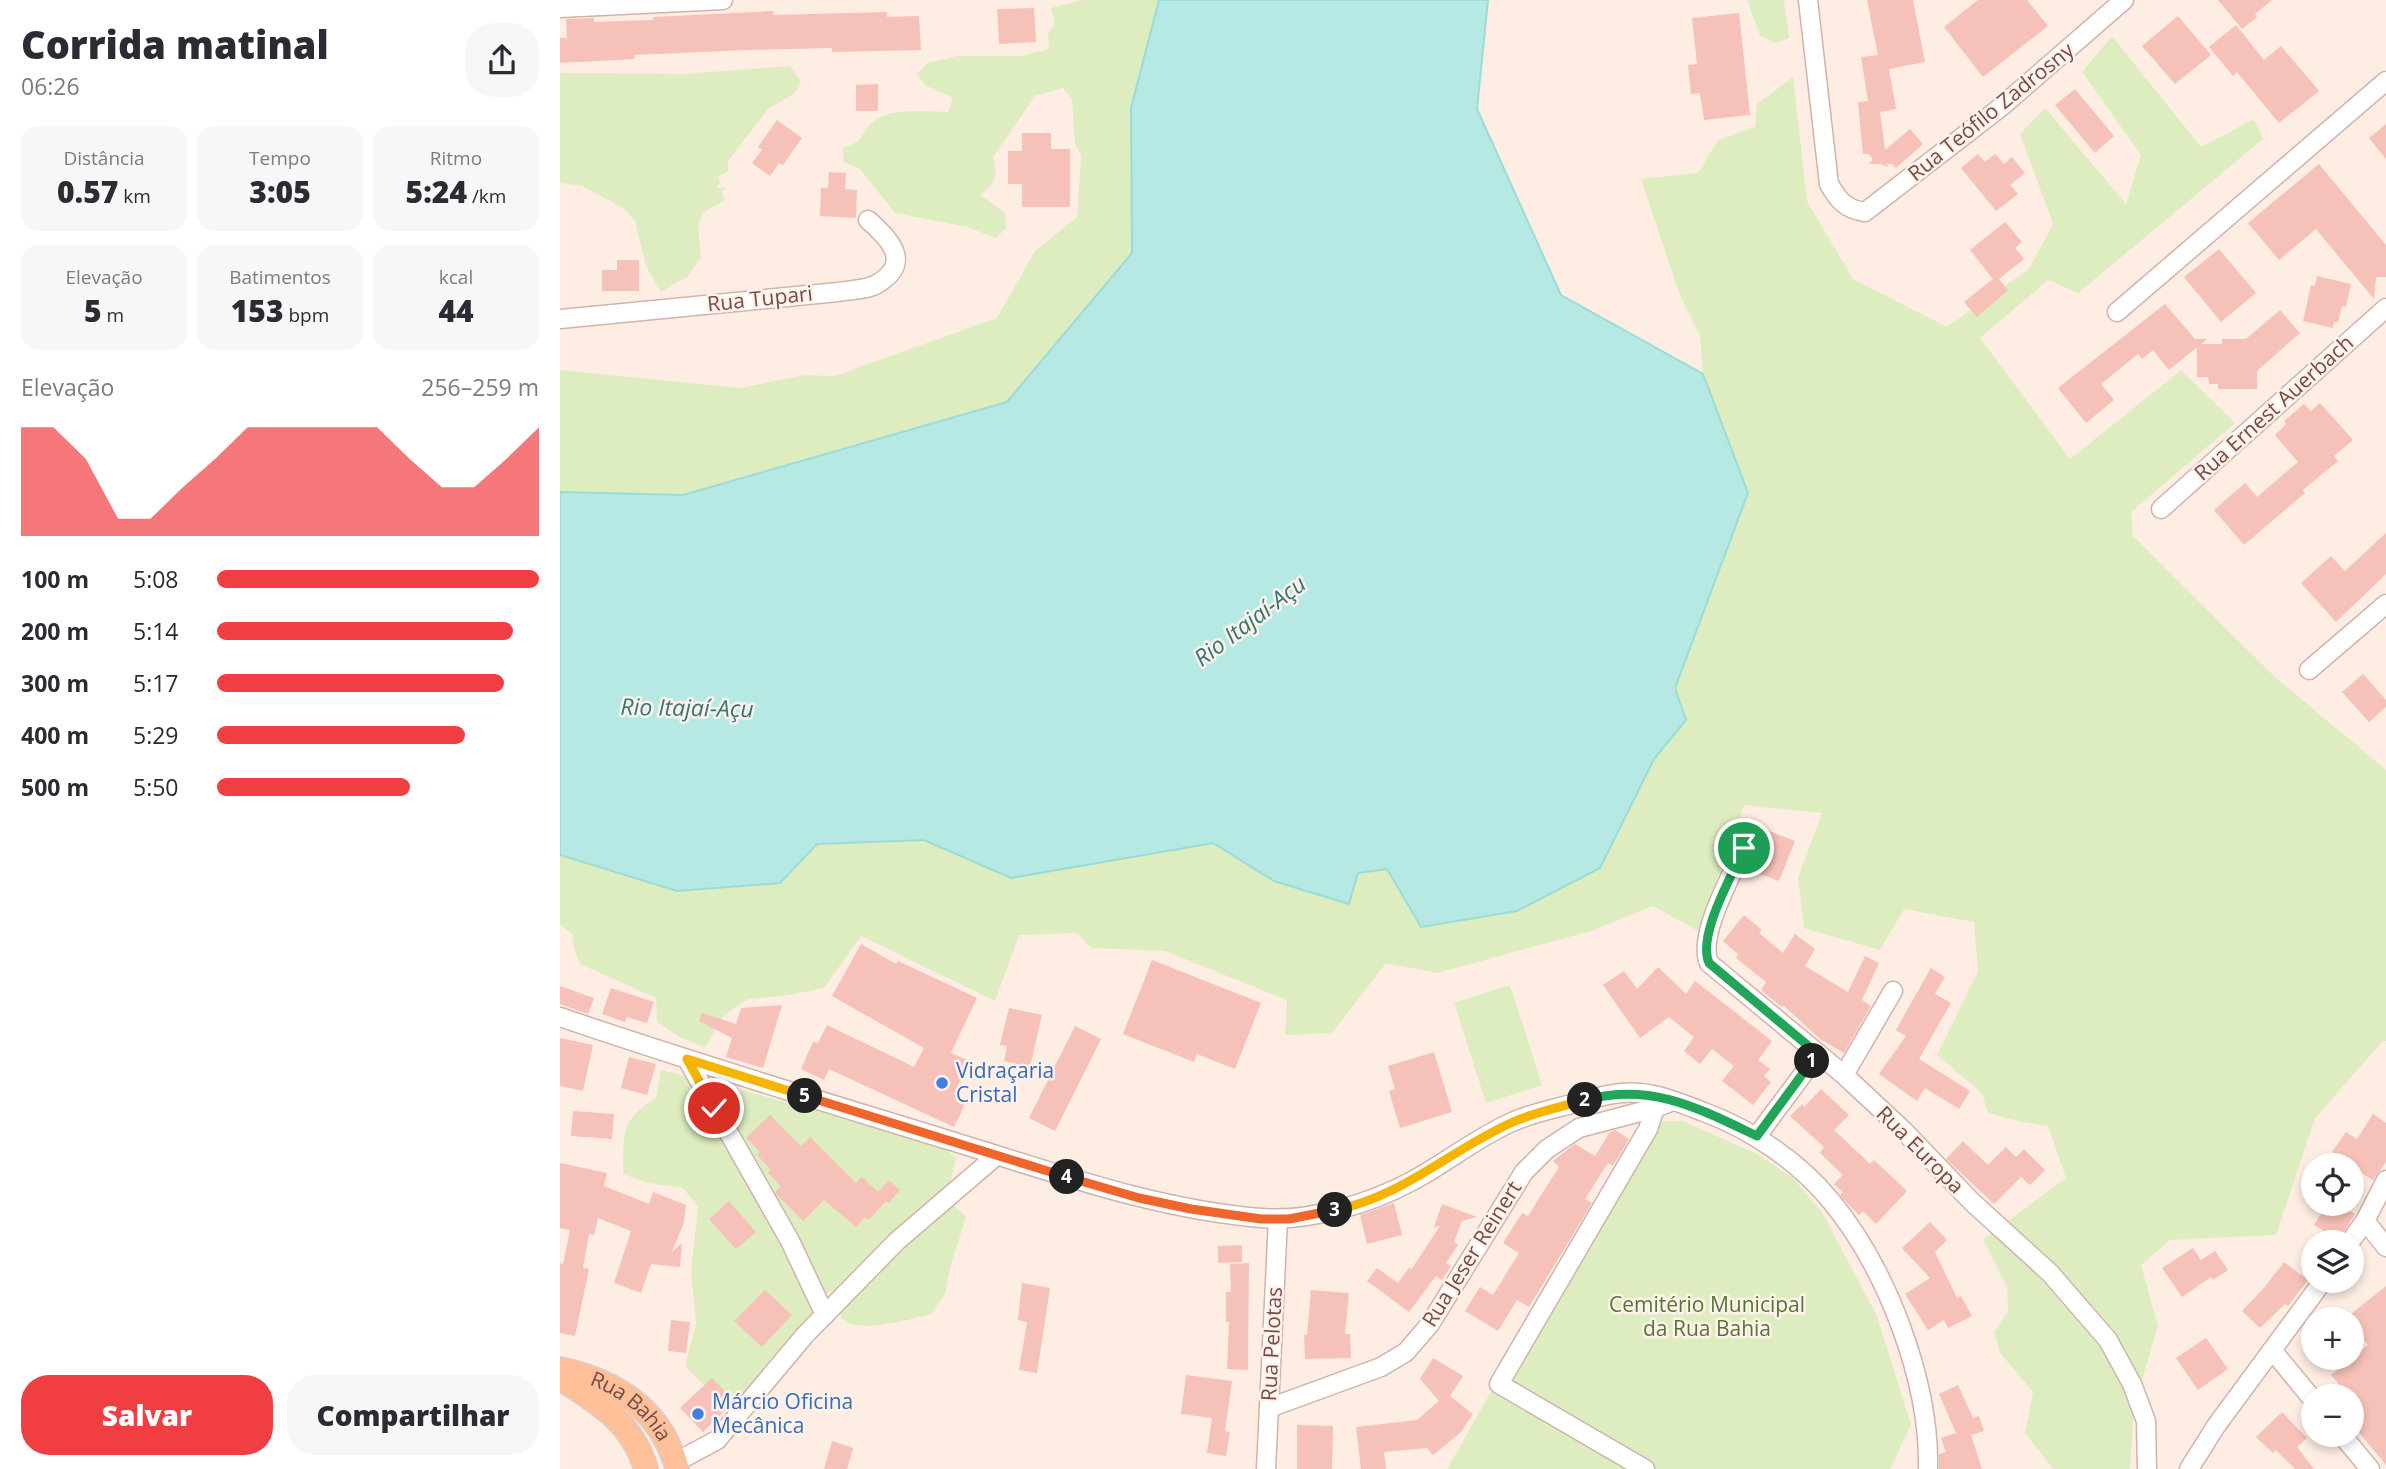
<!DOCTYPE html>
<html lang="pt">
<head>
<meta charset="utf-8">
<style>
	:root { --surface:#fff; --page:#f7f7f7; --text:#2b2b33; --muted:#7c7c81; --accent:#f13e43 }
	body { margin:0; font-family:"Open Sans",sans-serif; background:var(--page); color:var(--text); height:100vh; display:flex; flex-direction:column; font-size:26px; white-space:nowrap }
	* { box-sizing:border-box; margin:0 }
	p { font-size:23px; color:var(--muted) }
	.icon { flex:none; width:38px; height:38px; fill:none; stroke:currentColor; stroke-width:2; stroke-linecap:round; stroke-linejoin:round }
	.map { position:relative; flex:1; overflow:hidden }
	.side { display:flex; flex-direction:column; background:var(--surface); width:560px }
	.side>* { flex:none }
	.tools { position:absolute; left:1741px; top:1153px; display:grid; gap:14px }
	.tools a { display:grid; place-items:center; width:63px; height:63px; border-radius:50%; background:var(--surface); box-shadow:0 4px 10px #0003; font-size:35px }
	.pin { position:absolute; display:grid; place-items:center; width:60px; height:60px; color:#fff; margin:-30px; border:4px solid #fff; border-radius:50%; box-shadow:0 2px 7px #0007 }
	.km { position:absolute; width:35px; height:35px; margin:-18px; border-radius:50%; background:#222; color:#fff; font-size:19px; line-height:35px; text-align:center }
	.round { display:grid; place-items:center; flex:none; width:74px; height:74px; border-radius:28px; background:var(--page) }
	.head { display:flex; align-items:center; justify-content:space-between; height:119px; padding:0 21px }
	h1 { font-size:38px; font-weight:800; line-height:52px }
	.metrics { display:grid; grid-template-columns:repeat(3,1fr); gap:10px; height:119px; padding:7px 21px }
	.metrics div { display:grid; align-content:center; border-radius:18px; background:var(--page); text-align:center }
	.metrics b { font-size:30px; font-weight:800 }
	.metrics small { font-size:19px; font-weight:400 }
	.metrics p { font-size:19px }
	.chart { height:196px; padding:14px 21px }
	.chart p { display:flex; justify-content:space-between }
	.chart svg { width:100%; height:126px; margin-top:7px; fill:var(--accent); opacity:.7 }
	.primary-button { display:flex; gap:14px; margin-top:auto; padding:14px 21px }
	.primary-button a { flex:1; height:80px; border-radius:28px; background:var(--accent); color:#fff; font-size:28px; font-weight:800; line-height:80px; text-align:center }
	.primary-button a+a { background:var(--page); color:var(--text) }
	ul { padding:0 21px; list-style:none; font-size:23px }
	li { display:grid; grid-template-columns:112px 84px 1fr; align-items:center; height:52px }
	li i { height:18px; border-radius:9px; background:var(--accent) }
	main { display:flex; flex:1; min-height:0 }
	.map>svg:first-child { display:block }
	.green { fill:#ddedc0 }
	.water { fill:#b6e9e4; stroke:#9bdcd6; stroke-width:2 }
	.building { fill:#f6c1b8 }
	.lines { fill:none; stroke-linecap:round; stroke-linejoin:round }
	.minor-casing { stroke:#d2b3ab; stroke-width:21 }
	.major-casing { stroke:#d9cdcb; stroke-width:26 }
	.minor { stroke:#fff; stroke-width:18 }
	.major { stroke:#ffbf99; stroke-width:23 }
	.split-1-casing { stroke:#fff; stroke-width:14 }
	.split-2-casing { stroke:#fff; stroke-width:14 }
	.split-3-casing { stroke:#fff; stroke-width:14 }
	.split-4-casing { stroke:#fff; stroke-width:14 }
	.split-5-casing { stroke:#fff; stroke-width:14 }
	.split-6-casing { stroke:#fff; stroke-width:14 }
	.split-1 { stroke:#22a559; stroke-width:9 }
	.split-2 { stroke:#22a559; stroke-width:9 }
	.split-3 { stroke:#f5b400; stroke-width:9 }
	.split-4 { stroke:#f0652b; stroke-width:9 }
	.split-5 { stroke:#f0652b; stroke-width:9 }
	.split-6 { stroke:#f5b400; stroke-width:9 }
	.shop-dot { fill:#3f7fe0; stroke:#fff2eb; stroke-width:2.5 }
	.labels { text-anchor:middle; stroke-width:5; stroke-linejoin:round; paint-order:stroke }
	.street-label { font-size:21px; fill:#784c47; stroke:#fff2eb }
	.shop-label { font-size:21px; fill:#366cbe; stroke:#fff2eb; text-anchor:start }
	.park-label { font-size:21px; fill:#587339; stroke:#fff2eb }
	.water-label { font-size:23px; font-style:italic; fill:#367772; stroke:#fff2eb }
</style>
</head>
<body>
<main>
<section class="side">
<div class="head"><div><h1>Corrida matinal</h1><p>06:26</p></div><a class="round"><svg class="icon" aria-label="share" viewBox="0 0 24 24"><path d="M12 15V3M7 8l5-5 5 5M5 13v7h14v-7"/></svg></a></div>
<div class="metrics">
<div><p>Distância</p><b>0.57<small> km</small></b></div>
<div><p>Tempo</p><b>3:05</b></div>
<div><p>Ritmo</p><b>5:24<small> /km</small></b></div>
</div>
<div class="metrics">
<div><p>Elevação</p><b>5<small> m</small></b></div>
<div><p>Batimentos</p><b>153<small> bpm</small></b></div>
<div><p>kcal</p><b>44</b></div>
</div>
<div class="chart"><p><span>Elevação</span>256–259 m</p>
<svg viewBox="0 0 160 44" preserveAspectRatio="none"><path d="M0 44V6L10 6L20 17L30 38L40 38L50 27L60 17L70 6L80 6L90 6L100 6L110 6L120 17L130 27L140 27L150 17L160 6V44z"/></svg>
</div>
<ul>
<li><b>100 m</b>5:08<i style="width:100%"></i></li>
<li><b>200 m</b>5:14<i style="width:92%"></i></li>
<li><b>300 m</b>5:17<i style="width:89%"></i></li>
<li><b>400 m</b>5:29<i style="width:77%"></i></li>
<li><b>500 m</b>5:50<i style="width:60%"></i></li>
</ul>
<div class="primary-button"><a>Salvar</a><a>Compartilhar</a></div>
</section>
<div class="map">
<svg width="1826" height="1469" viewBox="0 0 1826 1469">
	<rect width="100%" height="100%" fill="#feede3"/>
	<!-- green -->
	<g class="green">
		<path d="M523,0H599L571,108L572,253L447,402L123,495L0,492V370L180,388L244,375L275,376L437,318L475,251L517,217L521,157L515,143L512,99L503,88L475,96L433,157C438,176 436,184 420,195L445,213L446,229L435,238L408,227L335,213L299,168L284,162L282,148C306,142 299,133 315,120C331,108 368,112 388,112L393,98L365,85L357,74L368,63L398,56H460L489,49L488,34L495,22L491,8Z"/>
		<path d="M1187,0H1224L1229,38L1217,43L1200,36Z"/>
		<path d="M1552,36L1641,147L1694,119L1703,139L1518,293L1488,280L1420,338L1510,459L1621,370L1675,423L1571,512L1573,536L1715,677L1826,770V1041H1823L1755,1118L1716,1235L1610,1240L1581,1265L1598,1326L1574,1407L1570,1469H1493L1465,1433L1473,1392L1440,1353L1434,1332L1448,1311L1447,1287L1423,1239L1506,1178L1488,1126L1457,1121L1428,1113L1422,1093L1377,1055L1418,971L1414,922L1344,909L1320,950L1244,928L1238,878L1262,813L1184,805L1138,931L1093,906L1031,931L877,973L826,963L772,1033L725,1035L727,1000L605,951L531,948L517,933L459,935L435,1001L301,936L264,988L223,996L188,999L165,1014L145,1048L118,1036L97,1022L96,998L20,964L14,949L12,934L0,924V855L117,891L219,883L257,844L364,840L451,878L653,843L714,881L789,904L798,873L827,869L1040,868L1094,759L1126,720L1115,688L1188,494L1143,374L1140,336L1121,298L1081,179L1138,173L1158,140L1195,127L1197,104L1233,77L1247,201L1293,279L1387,327L1469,269L1493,224L1460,134L1485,108L1566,204L1581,155L1522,72Z"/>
		<path d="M230,66L241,82L234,94L209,108L168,161V171L158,177L160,183L156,188L165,187L162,193L165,200L144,212L138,225L141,258L127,277L101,292L86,266L75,221L63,208L22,186L0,183V73L125,74Z"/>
		<path d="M950,985L982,1085L926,1103L894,1003Z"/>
		<path d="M101,1070L313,1124L379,1146L396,1157L390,1185L384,1195L406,1217L391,1264L385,1294L371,1314C351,1319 294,1336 281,1317C276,1309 274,1298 270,1291L171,1412L125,1366L136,1324L131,1271L138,1207L123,1188L88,1183L63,1174C64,1135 59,1120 96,1098Z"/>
		<path d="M1123,1121L1197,1154L1233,1178L1262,1212L1317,1316L1351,1425L1330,1469H887L1085,1122Z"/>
	</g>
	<!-- water -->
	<path class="water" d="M599,0H928L917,109L1001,295L1143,374L1188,493L1115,688L1126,720L1094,759L1040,868L957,911L861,927L827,869L798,873L789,904L714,881L653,843L451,878L364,840L257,844L220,883L117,891L0,855V492L123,495L447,402L572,253L571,108Z"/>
	<!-- building -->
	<g class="building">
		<path d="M1307,0H1353L1365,62L1329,69L1336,109L1320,112L1325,150L1350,129L1363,144L1336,168L1332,164H1327L1328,167L1320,164H1308L1313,160L1309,154H1303L1298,102L1308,101L1301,57L1318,55Z"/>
		<path d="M1418,0H1467L1488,26L1423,77L1384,27Z"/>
		<path d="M1658,0H1712L1695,14L1697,17L1682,29Z"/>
		<path d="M474,8L476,42L439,44L437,9Z"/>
		<path d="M213,11V15L327,12V17L359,16L361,50L272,52V48L188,50L74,55L75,59L0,63V38H7L6,19L34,18V22L93,20V17Z"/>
		<path d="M1179,13L1190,115L1144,120L1140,93L1131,94L1128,65L1137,64L1132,18Z"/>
		<path d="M1618,16L1651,55L1615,84L1582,46Z"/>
		<path d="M1676,25L1704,60L1721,46L1759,91L1719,123L1677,72L1673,76L1649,47Z"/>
		<path d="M318,84V111H296V85Z"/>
		<path d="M1515,89L1554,136L1535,153L1495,105Z"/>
		<path d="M217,120L242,138L223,165L219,163L210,176L192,163L202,150L198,147Z"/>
		<path d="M1826,124V159L1809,138Z"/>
		<path d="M462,133H491V149H510V207H462V184H448V151H462Z"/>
		<path d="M1418,154L1425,162L1435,154L1444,164L1452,157L1465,173L1450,185L1458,194L1436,211L1401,168Z"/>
		<path d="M1759,164L1826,245V277H1816L1814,299L1756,229L1719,260L1688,223Z"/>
		<path d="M269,172L286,173L285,189L297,190L296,218L260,216L261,188H268Z"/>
		<path d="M1445,222L1462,242L1455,248L1464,259L1439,279L1448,290L1417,317L1404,302L1433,279L1410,250Z"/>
		<path d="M1659,249L1696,293L1661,322L1624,277Z"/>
		<path d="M57,260H79V291H42V270H57Z"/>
		<path d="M1757,276L1791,284L1786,307L1782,306L1778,322H1774L1773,328L1743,321L1751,285L1755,286Z"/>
		<path d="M1605,304L1635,339H1647L1641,344H1662V339H1686L1720,310L1740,333L1697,371V389H1658V384H1649L1648,377H1637V347L1609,370L1593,350L1582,359L1578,354L1541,384L1554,400L1526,423L1498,388Z"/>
		<path d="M1760,403L1793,440L1774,456L1778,461L1743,490L1745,493L1684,545L1654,510L1685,483L1697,497L1738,462L1715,435L1726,424L1724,421L1744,404L1751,411Z"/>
		<path d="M1826,533V574L1776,622L1741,583L1771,556L1785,571Z"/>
		<path d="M1803,674L1826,700V707L1809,722L1782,692Z"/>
		<path d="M1204,829L1235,841L1219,881L1189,870Z"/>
		<path d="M1184,915L1202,930L1199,933L1223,953L1235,934L1255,949L1245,966L1288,992L1305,956L1319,963L1302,1000L1311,1006L1284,1053L1260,1039L1223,1005L1222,1007L1201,990L1206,982L1176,958L1178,954L1163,941Z"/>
		<path d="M301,944L336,964L338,961L417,998L391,1053L409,1061L394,1094L407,1100L394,1127L269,1069L264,1080L241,1069L253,1042L258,1043L267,1025L354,1067L364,1048L272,996Z"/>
		<path d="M592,960L701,1003L675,1069L637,1054L634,1062L563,1034Z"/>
		<path d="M1098,967L1126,994L1135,981L1212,1041L1198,1060L1210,1069L1204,1076L1211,1082L1193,1105L1162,1081L1174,1066L1152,1049L1140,1064L1124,1051L1134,1037L1109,1017L1080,1038L1043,985L1064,971L1077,989Z"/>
		<path d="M1371,968L1385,977L1375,994L1391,1003L1359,1059L1410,1091L1399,1109L1365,1088L1357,1101L1319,1074L1346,1036L1336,1030Z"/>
		<path d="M0,986L34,998L28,1014L0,1004Z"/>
		<path d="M51,988L94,1002L87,1023L67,1017L65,1022L42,1014Z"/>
		<path d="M222,1005L203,1068L166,1057L172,1038L139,1021L142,1013L176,1024L181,1008Z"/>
		<path d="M449,1008L482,1015L470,1067L444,1061L447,1046L440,1045Z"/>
		<path d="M515,1026L541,1039L495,1131L469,1118Z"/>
		<path d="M0,1038L33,1045L23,1091L0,1086Z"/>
		<path d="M874,1052L892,1112L840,1128L829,1091L835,1089L828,1066Z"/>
		<path d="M69,1057L96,1064L87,1095L61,1088Z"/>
		<path d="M1261,1089L1289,1115L1274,1130L1310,1164L1314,1160L1347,1191L1316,1224L1303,1211L1299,1215L1286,1202L1280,1195L1283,1192L1274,1184L1283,1175L1260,1153L1264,1147L1230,1116L1242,1104L1244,1107Z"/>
		<path d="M13,1111L54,1114L52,1139L11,1136Z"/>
		<path d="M1813,1114L1826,1123V1162L1813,1180L1802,1173L1792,1188V1166H1767L1775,1154L1772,1152L1786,1132L1797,1139Z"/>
		<path d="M210,1115L241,1146L250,1137L296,1183L302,1177L318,1192L329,1180L340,1190L329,1203L326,1201L309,1220L305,1217L296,1227L264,1200L243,1221L217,1195L215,1192L221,1186L208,1173L211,1170L197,1155L200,1152L186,1138Z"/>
		<path d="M1055,1130L1069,1139L1053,1166L1048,1163L1025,1199L1032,1203L969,1307L957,1300L938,1331L905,1311L920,1287L933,1295L959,1253L943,1243L962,1213L968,1216L999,1167L993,1161L1015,1144L1035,1156L1050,1132Z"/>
		<path d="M1403,1141L1428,1165L1446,1147L1456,1157L1464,1149L1485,1170L1470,1185L1461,1177L1434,1204L1386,1159Z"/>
		<path d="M0,1163L47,1173L44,1186L89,1204L93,1192L126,1205L124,1222L112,1252L122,1243L120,1267L91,1264L81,1293L54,1283L71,1231L38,1218L34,1235L29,1234L23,1268L29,1269L15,1336L0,1333V1263L3,1264L10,1230L0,1228Z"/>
		<path d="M169,1201L196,1232L176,1249L149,1219Z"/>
		<path d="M834,1203L842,1235L807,1244L800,1215Z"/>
		<path d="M882,1204L917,1217L902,1221L894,1242L898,1245L886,1263L891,1266L882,1280L876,1276L849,1312L807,1281L817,1268L838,1283L850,1267L851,1270L880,1226L874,1227Z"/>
		<path d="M1767,1204H1778L1795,1214L1779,1240L1754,1225Z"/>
		<path d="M1370,1222L1387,1240L1375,1252L1397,1298L1401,1296L1412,1316L1388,1328L1384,1320L1368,1330L1345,1294L1370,1278L1342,1248Z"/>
		<path d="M682,1245V1262L658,1263V1246Z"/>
		<path d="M1633,1248L1641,1260L1655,1251L1668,1270L1653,1280L1651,1277L1622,1297L1602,1268Z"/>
		<path d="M1724,1262L1748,1280L1728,1306L1725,1304L1700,1328L1682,1311L1704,1288Z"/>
		<path d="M689,1263L688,1370L667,1369L669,1322H666V1292H671L670,1264Z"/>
		<path d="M462,1283L490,1288L477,1373L459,1370L467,1322L458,1320Z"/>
		<path d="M1826,1286V1465L1792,1424V1396H1789L1771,1375L1808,1345L1792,1325V1320L1786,1318Z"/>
		<path d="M205,1290L232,1315L202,1347L174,1321Z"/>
		<path d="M751,1290L789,1293L785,1334H790L791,1358L745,1359L744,1335H747Z"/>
		<path d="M111,1320L130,1322L126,1353L108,1351Z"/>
		<path d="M1646,1338L1668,1369L1638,1390L1616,1358Z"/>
		<path d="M873,1358L903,1376L890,1396L913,1414L900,1433L873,1455L867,1448L824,1452L826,1469H801L796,1427L857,1420L879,1401L860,1379Z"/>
		<path d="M626,1375L672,1381L665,1431L670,1432L666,1456L647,1453L652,1418L621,1414Z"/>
		<path d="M152,1378L175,1401L143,1432L120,1408Z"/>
		<path d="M1398,1385L1413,1418L1419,1416L1424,1431L1411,1435L1422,1469H1379V1454L1386,1452L1381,1438L1396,1433L1379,1394Z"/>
		<path d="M1722,1412L1747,1438L1737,1447L1754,1469H1735L1716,1450L1713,1453L1696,1437Z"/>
		<path d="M737,1425L773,1426L772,1469H737Z"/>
		<path d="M272,1441L293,1448L287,1469H264Z"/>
	</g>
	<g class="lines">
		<defs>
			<g id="minor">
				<path d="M1248,0L1269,184C1278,200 1285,209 1305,212L1441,107L1564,0"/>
				<path d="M0,8L163,0"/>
				<path d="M1557,312L1826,81"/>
				<path d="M0,319L278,292C290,290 307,290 317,284C353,263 330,239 308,220"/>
				<path d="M1601,509L1826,308"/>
				<path d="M1749,670L1826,604"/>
				<path d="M1184,847C1172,876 1137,935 1149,963L1284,1075L1344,1131L1412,1202L1490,1273L1548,1340L1572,1384L1586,1421L1587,1469"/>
				<path d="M0,1017C128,1061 258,1100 388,1140C491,1171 592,1209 701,1218C748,1222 810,1204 852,1181C886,1163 916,1138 952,1122C972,1113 994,1109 1015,1103C1037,1097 1058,1091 1080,1093C1102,1095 1123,1104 1144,1112C1192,1130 1238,1161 1271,1201C1327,1269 1370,1381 1368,1469"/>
				<path d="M127,1059L230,1241L265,1315"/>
				<path d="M1284,1075L1333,991"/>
				<path d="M1197,1136L1258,1054"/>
				<path d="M1805,1221L1826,1247"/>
				<path d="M1790,1242L1805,1221L1826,1180"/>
				<path d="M1712,1350L1754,1401"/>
				<path d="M709,1408L821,1367L846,1352L870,1324L964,1172L987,1149L1019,1128L1095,1108L1113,1101"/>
				<path d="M1782,1435L1810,1469"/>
				<path d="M116,1462L157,1440L245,1335L337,1241L436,1156"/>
				<path d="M706,1469L718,1219"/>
				<path d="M1085,1469L939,1384L1088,1129L1095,1108"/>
				<path d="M1629,1469L1656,1426L1763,1281"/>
			</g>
			<g id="major">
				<path id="s1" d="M0,1369C45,1379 87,1400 108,1444C111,1452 116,1460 117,1469"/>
				<path d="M0,1378C38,1402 73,1423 86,1469"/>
			</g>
		</defs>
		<!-- minor casing -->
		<use href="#minor" class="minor-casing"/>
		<!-- major casing -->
		<use href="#major" class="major-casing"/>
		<!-- minor -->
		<use href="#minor" class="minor"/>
		<!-- major -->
		<use href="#major" class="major"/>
	</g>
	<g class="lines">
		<defs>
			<path id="split-1" d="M1184,848C1172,876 1137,935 1149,963L1258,1054L1252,1061"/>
			<path id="split-2" d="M1025,1100C1091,1082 1138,1108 1197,1136L1252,1061"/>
			<path id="split-3" d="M775,1210C842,1197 892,1149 953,1122C975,1112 1001,1107 1025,1100"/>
			<path id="split-4" d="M507,1177L579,1198L631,1209L701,1219H729L775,1210"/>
			<path id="split-5" d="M245,1096L507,1177"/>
			<path id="split-6" d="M154,1108L127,1059L245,1096"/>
		</defs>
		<!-- split-1 casing -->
		<use href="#split-1" class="split-1-casing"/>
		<!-- split-2 casing -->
		<use href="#split-2" class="split-2-casing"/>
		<!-- split-3 casing -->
		<use href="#split-3" class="split-3-casing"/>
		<!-- split-4 casing -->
		<use href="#split-4" class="split-4-casing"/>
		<!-- split-5 casing -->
		<use href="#split-5" class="split-5-casing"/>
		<!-- split-6 casing -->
		<use href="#split-6" class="split-6-casing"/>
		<!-- split-1 -->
		<use href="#split-1" class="split-1"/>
		<!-- split-2 -->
		<use href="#split-2" class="split-2"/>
		<!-- split-3 -->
		<use href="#split-3" class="split-3"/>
		<!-- split-4 -->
		<use href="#split-4" class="split-4"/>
		<!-- split-5 -->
		<use href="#split-5" class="split-5"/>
		<!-- split-6 -->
		<use href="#split-6" class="split-6"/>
	</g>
	<!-- markers -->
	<g class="shop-dot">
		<circle cx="382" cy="1083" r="7"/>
		<circle cx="138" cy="1414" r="7"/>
	</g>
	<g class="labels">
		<!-- street labels -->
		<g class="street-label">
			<text transform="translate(1431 112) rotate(-39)" y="7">Rua Teófilo Zadrosny</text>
			<text transform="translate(200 299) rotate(-6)" y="7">Rua Tupari</text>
			<text transform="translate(1714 408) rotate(-42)" y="7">Rua Ernest Auerbach</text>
			<text transform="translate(1360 1150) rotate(45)" y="7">Rua Europa</text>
			<text transform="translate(912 1254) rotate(-58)" y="7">Rua Jeser Reinert</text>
			<text transform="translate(712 1344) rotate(-87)" y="7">Rua Pelotas</text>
			<text dy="7" stroke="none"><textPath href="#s1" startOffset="82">Rua Bahia</textPath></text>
		</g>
		<!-- shop labels -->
		<g class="shop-label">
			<text x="396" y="1078">Vidraçaria<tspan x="396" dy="24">Cristal</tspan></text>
			<text x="152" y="1409">Márcio Oficina<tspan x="152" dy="24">Mecânica</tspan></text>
		</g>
		<!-- park labels -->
		<g class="park-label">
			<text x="1147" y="1312">Cemitério Municipal<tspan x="1147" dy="24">da Rua Bahia</tspan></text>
		</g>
		<!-- water labels -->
		<g class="water-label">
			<text transform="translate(690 621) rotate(-37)" y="8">Rio Itajaí-Açu</text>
			<text transform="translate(127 708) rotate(1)" y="8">Rio Itajaí-Açu</text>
		</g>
	</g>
</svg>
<div class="tools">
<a><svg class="icon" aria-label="locate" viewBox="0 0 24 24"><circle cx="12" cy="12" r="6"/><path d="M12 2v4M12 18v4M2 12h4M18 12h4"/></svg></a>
<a><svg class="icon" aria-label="layers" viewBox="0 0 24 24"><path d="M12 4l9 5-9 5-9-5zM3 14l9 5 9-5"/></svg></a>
<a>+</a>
<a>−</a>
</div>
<div class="pin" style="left:1184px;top:848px;background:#1e9e55"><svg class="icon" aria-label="arrive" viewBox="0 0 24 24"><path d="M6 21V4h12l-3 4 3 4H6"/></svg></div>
<div class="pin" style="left:154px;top:1108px;background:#d93025"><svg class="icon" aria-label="check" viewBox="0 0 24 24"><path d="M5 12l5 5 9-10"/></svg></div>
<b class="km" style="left:1252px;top:1061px">1</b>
<b class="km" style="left:1025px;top:1100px">2</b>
<b class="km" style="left:775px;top:1210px">3</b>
<b class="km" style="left:507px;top:1177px">4</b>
<b class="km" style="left:245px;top:1096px">5</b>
</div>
</main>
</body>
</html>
